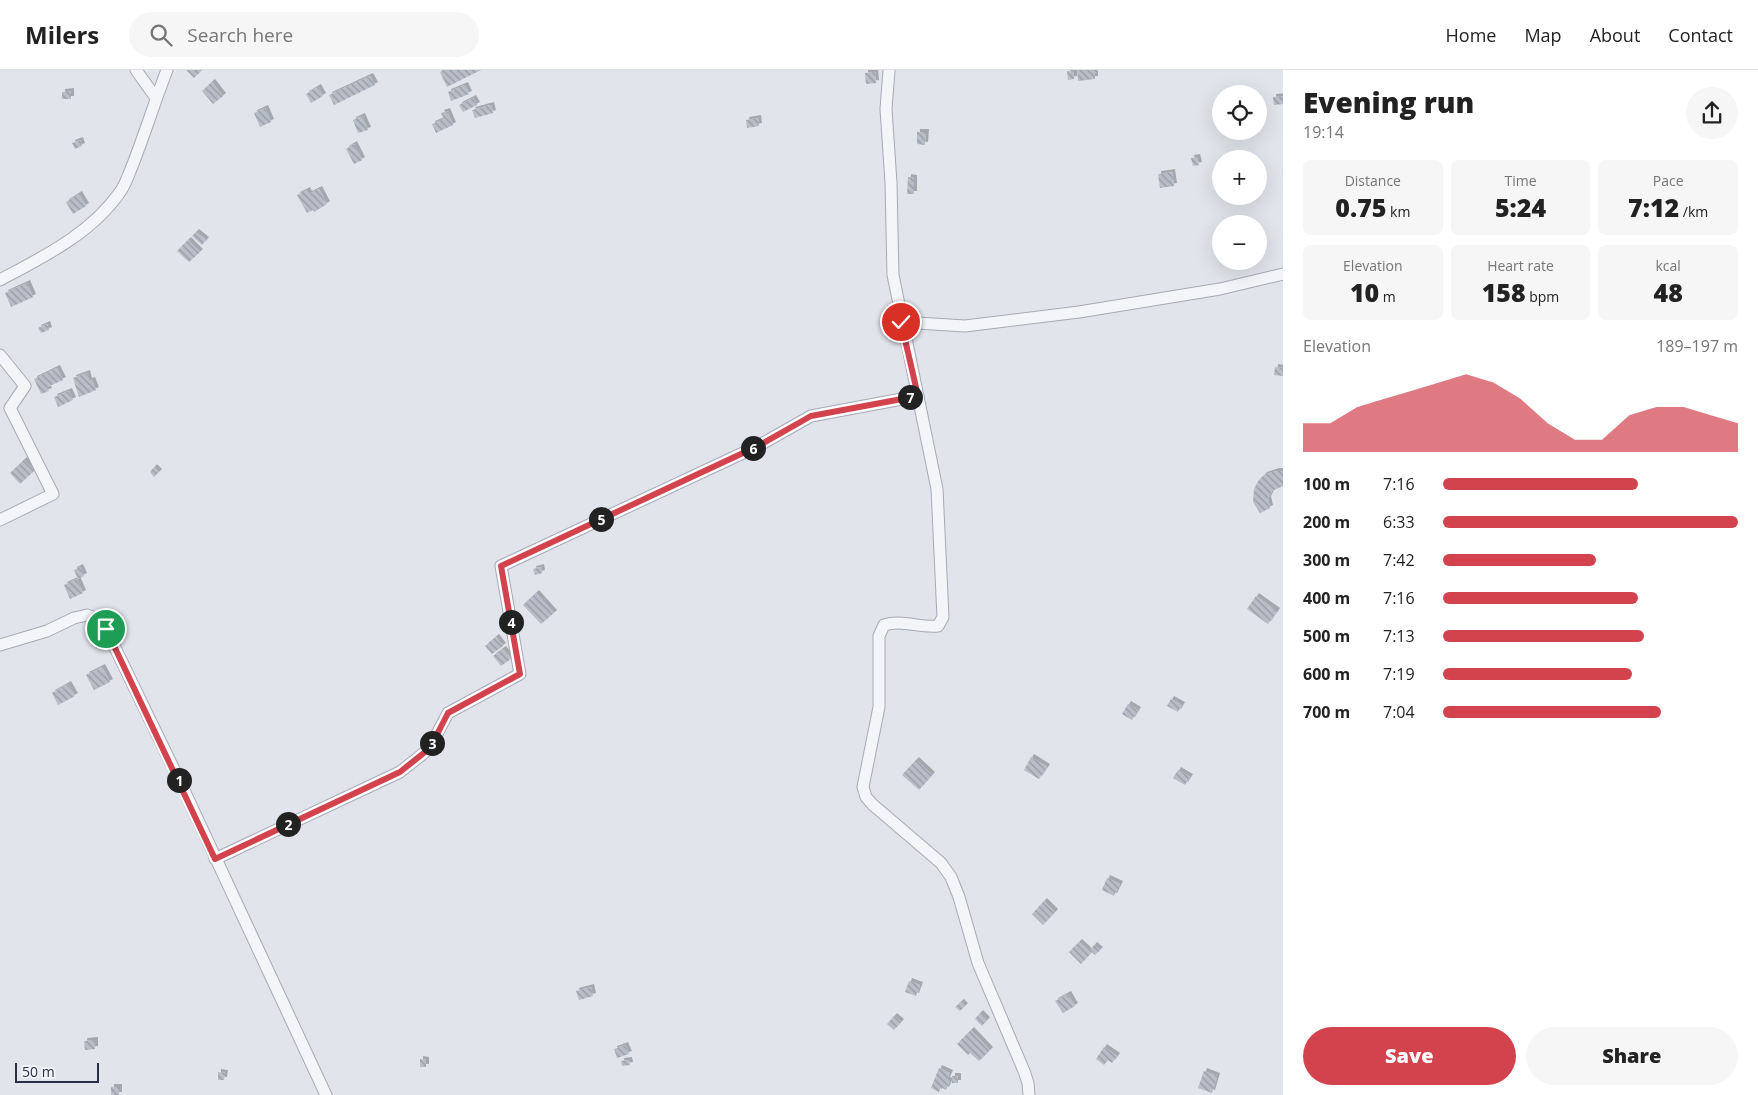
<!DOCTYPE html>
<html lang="en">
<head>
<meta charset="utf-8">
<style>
	:root { --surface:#fff; --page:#f6f6f6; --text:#222; --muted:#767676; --line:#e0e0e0; --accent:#d3434e }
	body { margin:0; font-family:"Open Sans",sans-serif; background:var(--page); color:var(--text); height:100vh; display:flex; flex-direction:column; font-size:19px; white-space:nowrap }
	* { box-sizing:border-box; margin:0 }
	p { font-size:16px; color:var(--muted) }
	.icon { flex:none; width:28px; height:28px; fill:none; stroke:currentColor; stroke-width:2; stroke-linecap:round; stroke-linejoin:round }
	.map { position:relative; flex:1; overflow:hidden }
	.side { display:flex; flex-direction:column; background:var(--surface); width:475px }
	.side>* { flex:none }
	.buttons { position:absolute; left:1212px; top:15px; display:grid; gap:10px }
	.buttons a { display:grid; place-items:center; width:55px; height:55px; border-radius:50%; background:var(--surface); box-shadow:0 5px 20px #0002; font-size:25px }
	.scale { position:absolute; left:15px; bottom:12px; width:84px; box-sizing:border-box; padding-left:5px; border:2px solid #293043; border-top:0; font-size:14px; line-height:18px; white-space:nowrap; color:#293043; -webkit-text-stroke:4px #f1f3f8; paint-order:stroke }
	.pin { position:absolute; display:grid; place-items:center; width:42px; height:42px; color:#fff; margin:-21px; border:2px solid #fff; border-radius:50%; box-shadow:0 1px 5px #0007 }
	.km { position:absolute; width:25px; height:25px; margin:-12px; border-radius:50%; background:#222; color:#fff; font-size:14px; line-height:25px; text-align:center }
	.round { display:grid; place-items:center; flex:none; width:52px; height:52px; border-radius:26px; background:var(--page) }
	.head { display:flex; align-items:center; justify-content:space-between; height:85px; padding:0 20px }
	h1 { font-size:28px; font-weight:800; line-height:38px }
	.stats { display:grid; grid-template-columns:repeat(3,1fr); gap:8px; height:85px; padding:5px 20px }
	.stats div { display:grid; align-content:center; border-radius:8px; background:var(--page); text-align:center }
	.stats b { font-size:25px; font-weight:800 }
	.stats small { font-size:14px; font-weight:400 }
	.stats p { font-size:14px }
	.chart { height:140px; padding:10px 20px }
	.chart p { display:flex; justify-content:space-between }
	.chart svg { width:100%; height:90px; margin-top:5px; fill:var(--accent); opacity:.7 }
	.primary-button { display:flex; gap:10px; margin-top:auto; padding:10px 20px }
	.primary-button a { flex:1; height:58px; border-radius:30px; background:var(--accent); color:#fff; font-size:20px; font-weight:800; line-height:58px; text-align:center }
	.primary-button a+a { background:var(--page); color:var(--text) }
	ul { padding:0 20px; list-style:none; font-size:16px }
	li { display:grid; grid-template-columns:80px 60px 1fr; align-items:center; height:38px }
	li i { height:12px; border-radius:6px; background:var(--accent) }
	header { display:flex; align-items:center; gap:30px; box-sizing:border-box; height:70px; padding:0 25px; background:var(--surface); border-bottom:1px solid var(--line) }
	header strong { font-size:24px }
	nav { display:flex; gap:28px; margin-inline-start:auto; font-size:18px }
	.search { width:350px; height:45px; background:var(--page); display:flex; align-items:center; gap:12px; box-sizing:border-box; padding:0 18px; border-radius:28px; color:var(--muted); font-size:19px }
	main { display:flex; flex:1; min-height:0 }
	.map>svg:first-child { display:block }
	.building { fill:url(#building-back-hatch); filter:url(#shadow) }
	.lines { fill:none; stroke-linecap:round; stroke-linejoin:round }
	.minor-casing { stroke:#a6aab5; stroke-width:13 }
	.minor { stroke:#f4f5f8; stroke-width:11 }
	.route-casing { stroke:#fff; stroke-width:10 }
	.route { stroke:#d3434e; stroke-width:6 }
</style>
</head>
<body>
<header>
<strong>Milers</strong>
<div class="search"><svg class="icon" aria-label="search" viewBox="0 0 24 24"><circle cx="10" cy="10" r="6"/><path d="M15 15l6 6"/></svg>Search here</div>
<nav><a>Home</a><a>Map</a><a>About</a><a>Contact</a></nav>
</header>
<main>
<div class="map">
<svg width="1283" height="1025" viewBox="0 0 1283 1025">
	<defs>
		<pattern id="building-back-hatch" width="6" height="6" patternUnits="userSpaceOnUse" patternTransform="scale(1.25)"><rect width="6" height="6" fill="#b8bdc8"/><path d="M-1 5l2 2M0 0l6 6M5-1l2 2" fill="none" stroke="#969aa4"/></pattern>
		<filter id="shadow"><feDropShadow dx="3" dy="-3" stdDeviation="0" flood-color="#0004"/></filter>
	</defs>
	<rect width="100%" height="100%" fill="#e1e4ea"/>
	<!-- building -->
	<g class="building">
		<path d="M186,0H202L194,8Z"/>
		<path d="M443,0H481L447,17L440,2Z"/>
		<path d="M1077,0H1098V3H1095V9L1078,11Z"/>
		<path d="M1067,1H1074V9L1068,10Z"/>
		<path d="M875,2L876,13L866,14L865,3Z"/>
		<path d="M370,6L375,15L334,35L329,25Z"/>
		<path d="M212,12L223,26L213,34L202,21Z"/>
		<path d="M465,15L469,24L451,31L448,22Z"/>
		<path d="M318,17L323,26L311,33L306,24Z"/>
		<path d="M71,21V29H62V22Z"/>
		<path d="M1283,26V34L1274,35L1273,27Z"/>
		<path d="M473,28L477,35L463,42L459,35Z"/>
		<path d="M491,35L493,43L475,48L472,40Z"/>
		<path d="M265,38L271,52L260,57L254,43Z"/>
		<path d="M447,41L453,55L436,63L432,54L444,49L441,43Z"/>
		<path d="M362,46L368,60L358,63L353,50Z"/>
		<path d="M758,48L759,56L747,58L746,50Z"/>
		<path d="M917,62H926L925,75L917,74Z"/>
		<path d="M80,70L82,76L75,79L72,73Z"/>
		<path d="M354,74L362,90L354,94L346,79Z"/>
		<path d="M1197,87L1199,95L1193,96L1191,88Z"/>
		<path d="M1172,102L1174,116L1160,118L1158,104Z"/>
		<path d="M908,107L914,108V124H907Z"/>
		<path d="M319,119L327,134L314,142L313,140L307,143L297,125L307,120L309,124Z"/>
		<path d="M79,124L86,136L73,144L66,132Z"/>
		<path d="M196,162L206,170L202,175L192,166Z"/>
		<path d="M188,170L200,182L189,192L177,181Z"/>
		<path d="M27,213L33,227L11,237L5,223Z"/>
		<path d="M47,254L49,260L41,263L38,258Z"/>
		<path d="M1275,297L1283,298V306L1274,305Z"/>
		<path d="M57,298L63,310L47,317L49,321L41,324L34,309Z"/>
		<path d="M87,303L89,311L92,310L96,320L79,327L73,308Z"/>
		<path d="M69,321L73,330L58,337L54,327Z"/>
		<path d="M24,390L34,401L20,414L10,403Z"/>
		<path d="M154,397L159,402L154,407L150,402Z"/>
		<path d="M1276,401H1283V416L1272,421L1268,429L1270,438L1260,443L1253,432L1254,419L1258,411L1264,405Z"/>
		<path d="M80,497L84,506L78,509L74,500Z"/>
		<path d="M541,497L542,503L535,505L533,499Z"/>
		<path d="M77,509L83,523L70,529L64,515Z"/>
		<path d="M536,523L554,543L541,554L523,535Z"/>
		<path d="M1256,526L1277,541L1268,554L1247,539Z"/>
		<path d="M496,567L503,576L492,584L485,576Z"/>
		<path d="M503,579L511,589L501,596L493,586Z"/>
		<path d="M102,597L110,612L94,620L86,605Z"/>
		<path d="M68,614L75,626L58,635L52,623Z"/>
		<path d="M1171,629L1182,635L1178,642L1167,636Z"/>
		<path d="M1128,634L1138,640L1132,650L1122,644Z"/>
		<path d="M1031,687L1047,697L1039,709L1024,700Z"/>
		<path d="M916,690L932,705L919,720L902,705Z"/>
		<path d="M1178,700L1190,707L1185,715L1173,708Z"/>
		<path d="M1107,808L1120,814L1114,826L1102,820Z"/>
		<path d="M1044,831L1055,842L1043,855L1032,844Z"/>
		<path d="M1079,872L1091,883L1081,894L1069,882Z"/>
		<path d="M1094,875L1100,880L1095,885L1090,880Z"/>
		<path d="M909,911L920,915L916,926L905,922Z"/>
		<path d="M591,917L593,926L579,930L576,921Z"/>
		<path d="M1068,924L1075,936L1063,943L1055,931Z"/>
		<path d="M961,932L965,936L960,941L955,937Z"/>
		<path d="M980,943L987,950L982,956L975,949Z"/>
		<path d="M894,946L901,952L894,960L887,954Z"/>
		<path d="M971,960L990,980L979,991L970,983L968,985L957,974Z"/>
		<path d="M95,970V979L85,980L84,971Z"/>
		<path d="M625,975L629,984L617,988L614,979Z"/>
		<path d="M1104,977L1117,986L1112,993L1108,990L1104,995L1096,989Z"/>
		<path d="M420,989L426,990V997H420Z"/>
		<path d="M629,990L630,995L622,996L621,991Z"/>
		<path d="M939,998L950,1003L947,1010L950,1011L946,1020L941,1017L939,1022L931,1018Z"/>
		<path d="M1204,1001L1217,1006L1212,1023L1198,1018Z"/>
		<path d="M218,1002L225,1003L224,1010H218Z"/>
		<rect x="952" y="1006" width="6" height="7"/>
		<rect x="111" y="1017" width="8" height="8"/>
	</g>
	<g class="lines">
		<defs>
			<g id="minor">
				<path d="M136,0L156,28"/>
				<path d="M889,0L886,39L891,113L893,205L937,419L943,547L938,556C919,558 902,549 884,555L879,566V637L863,717L866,727L872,734L941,793L951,807L959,827L978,893L1024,1001L1028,1013L1029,1025"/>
				<path d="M0,210C43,187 91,164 120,122C126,114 129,103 133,94C145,63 155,31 167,0"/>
				<path d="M901,252L965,256L1079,242L1220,219L1283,204"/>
				<path d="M0,285L25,316L10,338L53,424L0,450"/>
				<path d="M0,575L47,561L74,548L87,545L95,548L106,559L183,718L326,1025"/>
				<path d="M215,789L400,702L429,679L448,643L520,604L501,496L758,376L811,346L918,326"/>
			</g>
		</defs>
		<!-- minor casing -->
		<use href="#minor" class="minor-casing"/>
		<!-- minor -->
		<use href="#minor" class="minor"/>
	</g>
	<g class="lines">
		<defs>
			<path id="route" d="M106,559L215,789L400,702L430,678L448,643L520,604L501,496L758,376L811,346L918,326L901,252"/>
		</defs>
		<!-- route casing -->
		<use href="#route" class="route-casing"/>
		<!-- route -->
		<use href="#route" class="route"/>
	</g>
</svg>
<div class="buttons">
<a><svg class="icon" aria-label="locate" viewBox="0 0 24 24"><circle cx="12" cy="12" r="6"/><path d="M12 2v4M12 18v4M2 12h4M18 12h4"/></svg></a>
<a>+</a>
<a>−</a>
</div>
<div class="scale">50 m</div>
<div class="pin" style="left:106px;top:559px;background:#1e9e55"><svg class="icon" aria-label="arrive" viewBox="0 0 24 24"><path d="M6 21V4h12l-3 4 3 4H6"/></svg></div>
<div class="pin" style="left:901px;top:252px;background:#d93025"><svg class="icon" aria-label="check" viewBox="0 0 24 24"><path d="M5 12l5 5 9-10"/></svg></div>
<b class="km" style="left:179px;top:710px">1</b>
<b class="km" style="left:288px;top:754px">2</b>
<b class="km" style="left:432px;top:673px">3</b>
<b class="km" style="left:511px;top:552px">4</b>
<b class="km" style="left:601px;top:449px">5</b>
<b class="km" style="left:753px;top:378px">6</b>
<b class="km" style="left:910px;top:327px">7</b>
</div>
<section class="side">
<div class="head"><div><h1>Evening run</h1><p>19:14</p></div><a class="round"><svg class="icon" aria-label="share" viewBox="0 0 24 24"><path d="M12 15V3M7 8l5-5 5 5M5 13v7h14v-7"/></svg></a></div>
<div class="stats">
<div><p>Distance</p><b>0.75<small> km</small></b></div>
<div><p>Time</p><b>5:24</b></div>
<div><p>Pace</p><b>7:12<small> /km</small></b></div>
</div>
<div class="stats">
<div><p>Elevation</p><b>10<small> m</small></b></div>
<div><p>Heart rate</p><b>158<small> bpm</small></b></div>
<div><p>kcal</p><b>48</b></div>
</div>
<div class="chart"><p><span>Elevation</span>189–197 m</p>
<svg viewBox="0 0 160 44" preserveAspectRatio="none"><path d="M0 44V30L10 30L20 22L30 18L40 14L50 10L60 6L70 10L80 18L90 30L100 38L110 38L120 26L130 22L140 22L150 26L160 30V44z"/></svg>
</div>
<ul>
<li><b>100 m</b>7:16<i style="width:66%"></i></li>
<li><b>200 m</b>6:33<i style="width:100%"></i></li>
<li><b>300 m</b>7:42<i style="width:52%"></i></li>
<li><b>400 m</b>7:16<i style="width:66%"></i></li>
<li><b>500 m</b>7:13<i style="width:68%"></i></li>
<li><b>600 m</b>7:19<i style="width:64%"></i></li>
<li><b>700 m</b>7:04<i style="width:74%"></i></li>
</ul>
<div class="primary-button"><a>Save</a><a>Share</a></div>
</section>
</main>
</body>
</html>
